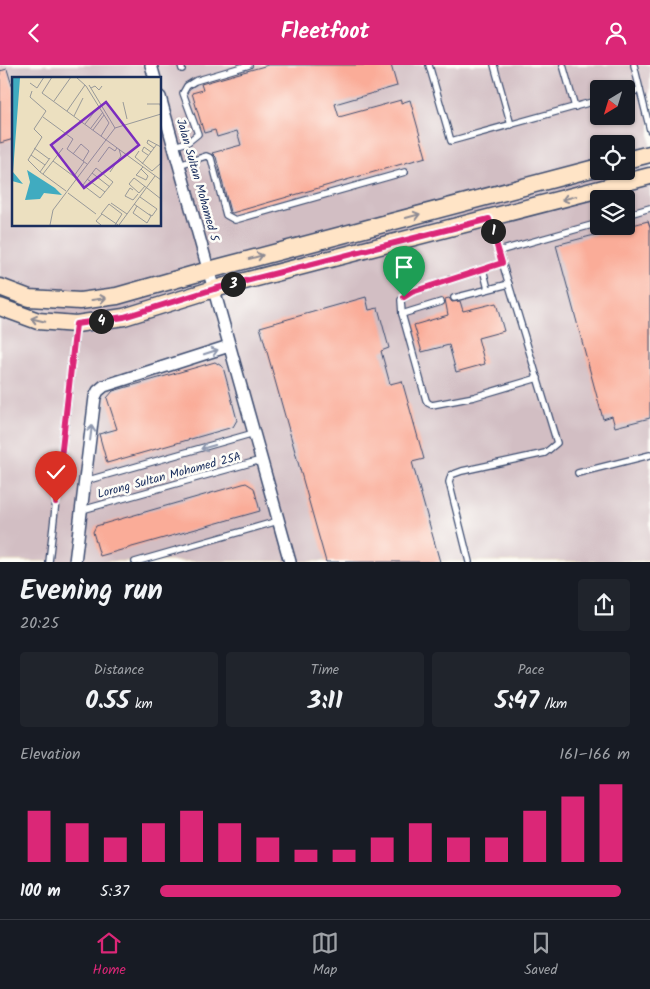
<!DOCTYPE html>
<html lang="en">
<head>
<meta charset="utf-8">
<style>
	:root { --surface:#171b24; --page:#20242c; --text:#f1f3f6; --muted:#9ea1a6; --line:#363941; --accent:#db2777 }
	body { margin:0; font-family:Kalam,sans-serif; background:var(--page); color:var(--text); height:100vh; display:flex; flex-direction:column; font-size:19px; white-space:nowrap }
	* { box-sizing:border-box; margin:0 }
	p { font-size:16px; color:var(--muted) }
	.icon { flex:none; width:28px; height:28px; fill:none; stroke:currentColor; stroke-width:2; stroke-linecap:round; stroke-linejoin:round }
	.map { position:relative; height:497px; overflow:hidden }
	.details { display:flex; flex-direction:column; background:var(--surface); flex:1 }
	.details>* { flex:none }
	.needle { width:32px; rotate:218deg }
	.fabs { position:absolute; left:590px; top:15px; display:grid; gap:10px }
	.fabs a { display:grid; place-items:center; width:45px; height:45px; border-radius:5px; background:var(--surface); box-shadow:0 1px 4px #0004; font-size:25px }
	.pin { position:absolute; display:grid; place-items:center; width:42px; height:42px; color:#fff; margin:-51px -21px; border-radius:50% 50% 50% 0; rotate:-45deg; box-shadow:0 0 5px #0007 }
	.pin .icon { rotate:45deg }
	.km { position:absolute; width:25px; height:25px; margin:-12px; border-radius:50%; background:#222; color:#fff; font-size:14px; line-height:25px; text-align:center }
	.round { display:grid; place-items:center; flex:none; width:52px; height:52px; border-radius:5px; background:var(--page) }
	.summary { display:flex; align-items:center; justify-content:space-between; height:85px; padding:0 20px }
	h1 { font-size:28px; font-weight:800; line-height:38px }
	.figures { display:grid; grid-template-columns:repeat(3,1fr); gap:8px; height:85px; padding:5px 20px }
	.figures div { display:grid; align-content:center; border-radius:5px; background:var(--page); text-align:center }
	.figures b { font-size:25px; font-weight:800 }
	.figures small { font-size:14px; font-weight:400 }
	.figures p { font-size:14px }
	.chart { height:140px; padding:10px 20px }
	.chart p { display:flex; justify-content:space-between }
	.chart svg { width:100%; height:90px; margin-top:5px; stroke:var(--accent); stroke-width:6 }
	ul { padding:0 20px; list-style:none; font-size:16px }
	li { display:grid; grid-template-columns:80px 60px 1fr; align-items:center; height:38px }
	li i { height:12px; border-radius:6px; background:var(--accent) }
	header { display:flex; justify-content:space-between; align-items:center; height:65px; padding:0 20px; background:var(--accent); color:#fff; font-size:22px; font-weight:800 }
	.tabs { display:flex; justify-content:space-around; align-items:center; height:70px; border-top:1px solid var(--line); background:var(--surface); font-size:14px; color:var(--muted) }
	.tabs a { display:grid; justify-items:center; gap:2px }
	.tabs .active { color:var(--accent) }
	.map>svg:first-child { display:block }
	.industrial { fill:#d2bec3; fill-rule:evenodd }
	.building { fill:#faac98 }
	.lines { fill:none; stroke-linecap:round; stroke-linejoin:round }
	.lane-casing { stroke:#3a4a6d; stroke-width:8 }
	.street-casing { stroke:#3a4a6d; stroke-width:14 }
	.secondary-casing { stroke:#3a4a6d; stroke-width:19 }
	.lane { stroke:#fff; stroke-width:5.5 }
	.street { stroke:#fff; stroke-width:11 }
	.secondary { stroke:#ffe4c6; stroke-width:16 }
	.oneway { stroke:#8d8a92 }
	.oneway2 { stroke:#8d97ae }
	.route-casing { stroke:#fff; stroke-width:10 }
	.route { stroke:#db2777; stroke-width:6 }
	.labels { text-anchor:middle; stroke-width:5; stroke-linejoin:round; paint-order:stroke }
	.street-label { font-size:12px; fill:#1b2f5e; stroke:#fdfcf7 }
	.inset-road { fill:none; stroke:#989999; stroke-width:1 }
	.view { fill:#7b2cbf; fill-opacity:0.15; stroke:#7b2cbf; stroke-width:2.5 }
	.inset-edge { fill:none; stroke:#1b2f5e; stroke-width:2.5 }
</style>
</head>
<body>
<header><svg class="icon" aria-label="back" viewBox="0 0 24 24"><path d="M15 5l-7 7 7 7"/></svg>Fleetfoot<svg class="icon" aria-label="person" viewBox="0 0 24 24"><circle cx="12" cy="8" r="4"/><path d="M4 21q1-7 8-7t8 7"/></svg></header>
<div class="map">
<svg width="650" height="497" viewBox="0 0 650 497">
	<rect width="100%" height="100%" fill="#fdfcf7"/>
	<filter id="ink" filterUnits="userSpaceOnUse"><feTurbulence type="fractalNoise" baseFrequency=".02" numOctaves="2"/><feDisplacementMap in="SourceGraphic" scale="10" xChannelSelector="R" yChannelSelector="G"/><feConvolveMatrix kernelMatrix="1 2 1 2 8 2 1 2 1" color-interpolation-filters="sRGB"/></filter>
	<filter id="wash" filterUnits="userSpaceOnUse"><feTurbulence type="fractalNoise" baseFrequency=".0096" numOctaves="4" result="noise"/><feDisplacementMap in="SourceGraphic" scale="20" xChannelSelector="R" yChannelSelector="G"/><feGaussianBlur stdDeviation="1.12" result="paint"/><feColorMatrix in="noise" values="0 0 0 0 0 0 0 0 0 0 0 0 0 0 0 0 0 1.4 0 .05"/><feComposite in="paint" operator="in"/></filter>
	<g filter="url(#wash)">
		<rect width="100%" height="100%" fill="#ece0c0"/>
		<!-- industrial -->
		<path class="industrial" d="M0,0H650V496H0ZM14,14H160V160H14ZM599,24H626V51H599ZM599,79H626V106H599ZM599,134H626V161H599Z"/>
		<g id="blocks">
			<!-- building -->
			<g class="building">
				<path d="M268,0H391L397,21L335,39L339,52L401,35V38L410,35L426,92L232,148L230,147L216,92L212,88L241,80L237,66L217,72L215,65L204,68L192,28L203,25L201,19Z"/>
				<path d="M7,4L14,27V74L0,78V6Z"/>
				<path d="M648,156L650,162V353L615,362L612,351L603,354L556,180Z"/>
				<path d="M366,232L369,245L378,243L389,283L381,286L390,319L402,316L424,394L412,397L440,497H326L260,262Z"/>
				<path d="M449,233L452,237L460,236L463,246L496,238L504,266L478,273L485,299L456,307L449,280L422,287L414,260L448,250L445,234Z"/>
				<path d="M215,297L223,302L229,324L237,355L233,362L107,398L99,369L117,364L107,333L113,326Z"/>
				<path d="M246,418L254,423L260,446L100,491L93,467L96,461Z"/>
			</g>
		</g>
	</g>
	<g filter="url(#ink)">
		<use href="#blocks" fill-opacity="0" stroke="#3a4a6d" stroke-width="1"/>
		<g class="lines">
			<defs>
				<g id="lane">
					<path d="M181,0L182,4"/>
					<path d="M429,0L451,76L599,35"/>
					<path d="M494,0L511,60"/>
					<path d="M563,0L575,42"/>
					<path d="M634,0L640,25"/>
					<path d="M626,28L640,25L650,65"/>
					<path d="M174,81L188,77L198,69L183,28L187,21L195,16L249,0"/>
					<path d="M179,100L206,91L211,93L226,150L235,155L405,107"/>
					<path d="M626,150L650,143"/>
					<path d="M499,186L599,158"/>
					<path d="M502,198L412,227L401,235L402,249L426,335L428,338L432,340L474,332L538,313"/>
					<path d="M483,204L488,224"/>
					<path d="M454,233L509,219"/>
					<path d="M402,249L441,237"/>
					<path d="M578,408L650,390"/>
					<path d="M85,416L254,368"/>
					<path d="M82,445L261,395"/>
					<path d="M49,497L76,261"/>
					<path d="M135,497L278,456"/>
					<path d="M469,497L449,417L451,410L462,406L545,388L557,378L489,154"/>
				</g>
				<g id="street">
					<path d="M151,0L155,14"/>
					<path d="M160,32L290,497"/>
					<path d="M75,497L95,332L98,326L104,321L229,281"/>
				</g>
				<g id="secondary">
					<path d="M626,95L650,89"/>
					<path d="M0,222L29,233L80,236L117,231L209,205L599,102"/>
					<path d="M0,242L38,256L76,259L124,252L214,224L650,111"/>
				</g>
			</defs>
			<!-- lane casing -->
			<use href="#lane" class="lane-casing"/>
			<!-- street casing -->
			<use href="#street" class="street-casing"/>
			<!-- secondary casing -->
			<use href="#secondary" class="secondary-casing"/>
			<!-- lane -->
			<use href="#lane" class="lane"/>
			<!-- street -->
			<use href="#street" class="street"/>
			<!-- secondary -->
			<use href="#secondary" class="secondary"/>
		</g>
		<!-- one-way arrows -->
		<defs><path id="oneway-shaft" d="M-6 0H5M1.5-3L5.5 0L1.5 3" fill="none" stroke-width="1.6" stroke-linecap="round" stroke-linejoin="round" transform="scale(1.25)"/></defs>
		<g class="oneway">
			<use href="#oneway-shaft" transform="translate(569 133) rotate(165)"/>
			<use href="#oneway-shaft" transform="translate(413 151) rotate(-15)"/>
			<use href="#oneway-shaft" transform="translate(256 192) rotate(-15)"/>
			<use href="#oneway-shaft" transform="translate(99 234) rotate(-8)"/>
			<use href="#oneway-shaft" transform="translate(38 255) rotate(-167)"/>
		</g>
		<g class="oneway2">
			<use href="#oneway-shaft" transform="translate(211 287) rotate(-18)"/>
			<use href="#oneway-shaft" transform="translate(91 368) rotate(-83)"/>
			<use href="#oneway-shaft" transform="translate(208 382) rotate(164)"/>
		</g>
	</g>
	<g class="lines" filter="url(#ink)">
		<defs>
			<path id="route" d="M56,437L76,259L124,252L214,224L489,154L502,198L412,227L404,232"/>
		</defs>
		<!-- route casing -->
		<use href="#route" class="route-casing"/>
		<!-- route -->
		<use href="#route" class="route"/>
	</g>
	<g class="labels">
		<!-- street labels -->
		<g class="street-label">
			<text transform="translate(198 115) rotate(74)" y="4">Jalan Sultan Mohamed 5</text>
			<text transform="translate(169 410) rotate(-15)" y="4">Lorong Sultan Mohamed 25A</text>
		</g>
	</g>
	<!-- overview -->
	<g transform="translate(12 12)">
		<rect width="149" height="149" fill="#ece0c0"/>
		<path d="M0,0L8,1L1,95L11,107L0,104ZM15,93L43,111L50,118L32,116L28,122L13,123L18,105Z" fill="#40abc0"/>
		<path class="inset-road" d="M40,0L30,16L149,103M64,0L74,9L97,46L89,59M18,6L25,11L32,0M77,8L103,51M79,11L83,9L87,13L90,9M20,14L18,20L34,34L22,52L30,60L16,83L28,95M42,24L59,0M111,25L115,42M135,27H148L149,32M55,34L73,8M62,39L71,21M31,40L61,62L55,72L75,87M73,47L87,29M79,51L91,35M81,53L92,38M22,71L37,82M142,71L135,66L136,63L149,70M127,74L123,80L140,94L149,86M61,77L69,67L77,74L71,84M19,78L33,88M136,78L130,74L132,70L139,75M38,81L28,95L54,114M41,84L64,101M86,85L97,70L103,74L105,71M130,87L145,67M129,92L136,99L134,103L124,98L126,96L129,92L131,90M98,95L109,79L107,72M80,96L98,110M31,97L51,71M62,99L72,85M75,102L93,115M66,104L71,108L84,91L101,105L88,121L71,108M133,109L127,116L117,107L122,101L126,104L135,111L149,122M121,113L118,111L113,119L121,123L126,117M56,116L84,137M128,120L145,132L140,139L137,137M99,126L115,137M122,127L139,139L135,146L121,136L125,129M89,137L97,127L110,137L103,148M38,148L41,133L103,51L149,37M89,148L84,144L90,137L106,148M107,148L143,99"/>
		<path class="view" d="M94,25L127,68L72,111L39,68Z"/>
		<rect width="149" height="149" class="inset-edge"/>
	</g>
</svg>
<div class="fabs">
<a><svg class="needle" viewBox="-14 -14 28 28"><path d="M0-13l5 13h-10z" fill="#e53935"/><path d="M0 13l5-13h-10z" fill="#9ea1a6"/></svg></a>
<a><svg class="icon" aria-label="locate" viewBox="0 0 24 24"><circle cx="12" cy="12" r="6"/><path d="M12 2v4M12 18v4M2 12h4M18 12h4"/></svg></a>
<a><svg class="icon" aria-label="layers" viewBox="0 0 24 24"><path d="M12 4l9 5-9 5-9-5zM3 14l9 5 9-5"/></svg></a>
</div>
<div class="pin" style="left:404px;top:232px;background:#1e9e55"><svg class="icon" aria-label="arrive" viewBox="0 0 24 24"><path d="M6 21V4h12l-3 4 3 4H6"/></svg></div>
<div class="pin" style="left:56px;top:437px;background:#d93025"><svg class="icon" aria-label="check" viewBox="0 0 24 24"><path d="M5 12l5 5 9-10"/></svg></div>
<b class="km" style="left:493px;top:166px">1</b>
<b class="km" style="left:233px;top:219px">3</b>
<b class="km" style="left:101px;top:256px">4</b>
</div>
<section class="details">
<div class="summary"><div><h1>Evening run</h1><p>20:25</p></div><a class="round"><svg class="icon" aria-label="share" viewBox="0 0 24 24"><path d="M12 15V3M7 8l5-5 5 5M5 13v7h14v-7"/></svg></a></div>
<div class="figures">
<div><p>Distance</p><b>0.55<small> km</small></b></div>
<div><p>Time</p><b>3:11</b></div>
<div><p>Pace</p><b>5:47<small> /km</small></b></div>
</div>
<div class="chart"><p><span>Elevation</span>161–166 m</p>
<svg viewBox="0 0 160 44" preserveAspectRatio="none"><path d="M5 44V19M15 44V25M25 44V32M35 44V25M45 44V19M55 44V25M65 44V32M75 44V38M85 44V38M95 44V32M105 44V25M115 44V32M125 44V32M135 44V19M145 44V12M155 44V6"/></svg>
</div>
<ul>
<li><b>100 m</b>5:37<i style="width:98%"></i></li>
</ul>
</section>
<nav class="tabs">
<a class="active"><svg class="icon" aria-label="home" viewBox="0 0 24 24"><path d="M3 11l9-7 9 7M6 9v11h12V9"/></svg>Home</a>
<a><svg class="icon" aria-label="map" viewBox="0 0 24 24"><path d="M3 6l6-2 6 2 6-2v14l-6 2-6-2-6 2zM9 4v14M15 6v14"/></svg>Map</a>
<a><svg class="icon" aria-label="saved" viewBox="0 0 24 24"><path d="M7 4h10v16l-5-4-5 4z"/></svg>Saved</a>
</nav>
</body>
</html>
